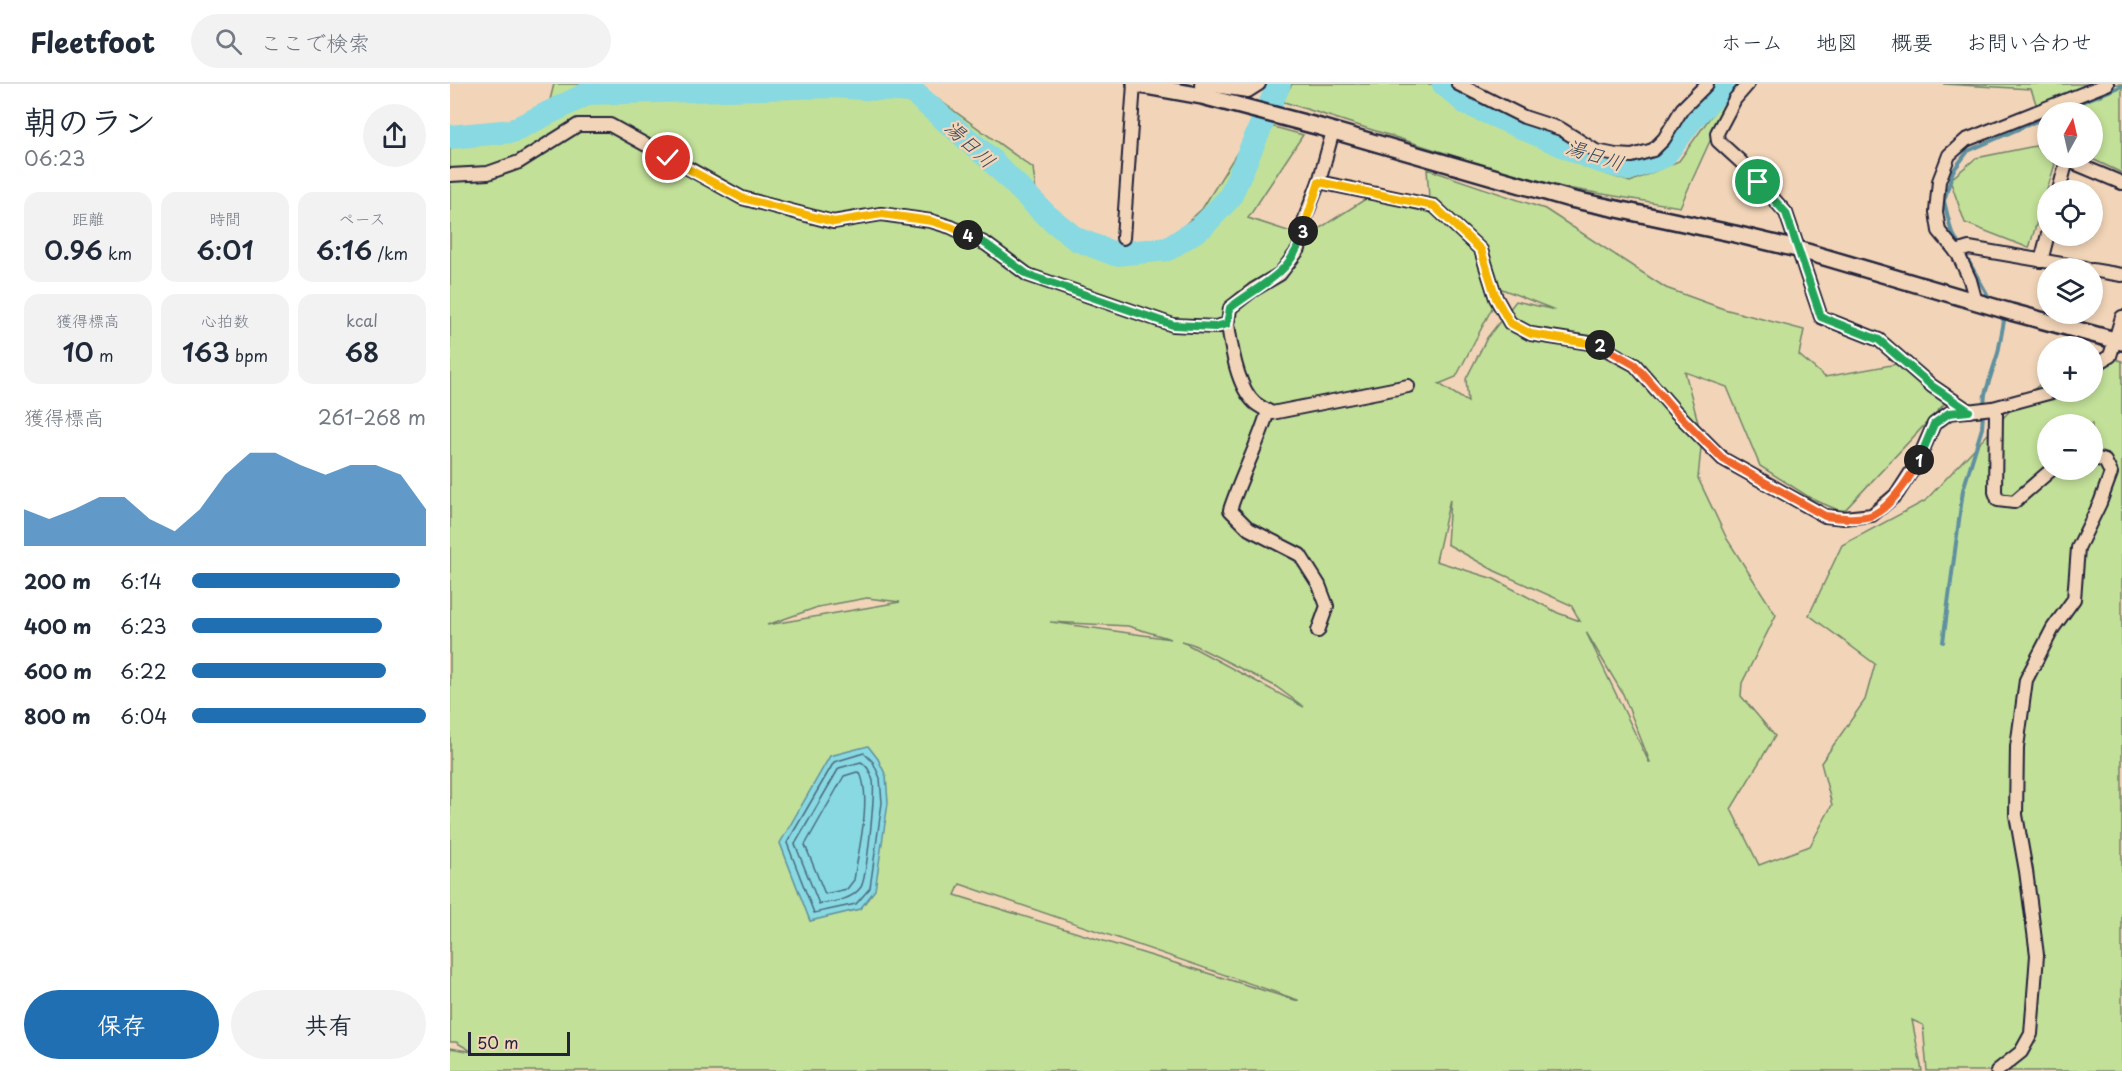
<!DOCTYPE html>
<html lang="ja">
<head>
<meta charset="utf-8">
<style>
	:root { --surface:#fff; --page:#f2f2f3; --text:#1f2937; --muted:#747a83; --line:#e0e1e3; --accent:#1f6fb2 }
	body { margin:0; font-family:"Playpen Sans","Klee One",sans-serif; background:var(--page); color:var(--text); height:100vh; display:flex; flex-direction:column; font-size:22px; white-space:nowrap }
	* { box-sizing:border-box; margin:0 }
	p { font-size:20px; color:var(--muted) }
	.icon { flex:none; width:33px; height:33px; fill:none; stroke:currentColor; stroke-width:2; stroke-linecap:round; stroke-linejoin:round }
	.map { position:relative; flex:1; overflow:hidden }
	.panel { display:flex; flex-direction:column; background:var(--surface); width:450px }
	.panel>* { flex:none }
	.needle { width:39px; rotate:8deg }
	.fabs { position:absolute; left:1587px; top:18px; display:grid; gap:12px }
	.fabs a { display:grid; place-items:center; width:66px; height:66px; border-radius:50%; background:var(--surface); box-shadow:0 3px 9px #0003; font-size:30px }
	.scale { position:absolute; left:18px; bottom:15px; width:102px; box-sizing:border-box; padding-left:6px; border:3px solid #22223b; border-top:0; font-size:16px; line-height:21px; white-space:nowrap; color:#22223b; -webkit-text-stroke:4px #f2d5b8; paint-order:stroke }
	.pin { position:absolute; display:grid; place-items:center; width:51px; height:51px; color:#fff; margin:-26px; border:3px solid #fff; border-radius:50%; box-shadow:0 2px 6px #0007 }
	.km { position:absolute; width:30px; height:30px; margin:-15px; border-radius:50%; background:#222; color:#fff; font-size:16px; line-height:30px; text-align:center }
	.round { display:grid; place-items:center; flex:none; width:63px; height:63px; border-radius:32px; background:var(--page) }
	.overview { display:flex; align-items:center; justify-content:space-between; height:102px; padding:0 24px }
	h1 { font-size:33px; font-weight:600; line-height:45px }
	.metrics { display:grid; grid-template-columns:repeat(3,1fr); gap:9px; height:102px; padding:6px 24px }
	.metrics div { display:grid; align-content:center; border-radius:15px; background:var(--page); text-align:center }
	.metrics b { font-size:26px; font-weight:600 }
	.metrics small { font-size:16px; font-weight:400 }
	.metrics p { font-size:16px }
	.chart { height:168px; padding:12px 24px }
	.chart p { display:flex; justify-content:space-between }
	.chart svg { width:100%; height:108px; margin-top:6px; fill:var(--accent); opacity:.7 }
	.button { display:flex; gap:12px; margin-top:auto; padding:12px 24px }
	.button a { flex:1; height:69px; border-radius:36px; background:var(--accent); color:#fff; font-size:24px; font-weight:600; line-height:69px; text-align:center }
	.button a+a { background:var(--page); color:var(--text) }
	ul { padding:0 24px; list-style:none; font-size:20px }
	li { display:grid; grid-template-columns:96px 72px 1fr; align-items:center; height:45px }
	li i { height:15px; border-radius:8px; background:var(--accent) }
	header { display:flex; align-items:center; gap:36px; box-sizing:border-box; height:84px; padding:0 30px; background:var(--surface); border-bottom:2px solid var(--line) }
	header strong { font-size:28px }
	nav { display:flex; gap:33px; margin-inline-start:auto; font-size:21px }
	.search { width:420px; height:54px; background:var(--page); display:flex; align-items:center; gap:15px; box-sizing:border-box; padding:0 21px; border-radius:33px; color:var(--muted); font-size:22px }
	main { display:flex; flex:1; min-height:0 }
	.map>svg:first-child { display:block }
	.green { fill:#c2e098; stroke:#72816a; stroke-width:1.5; fill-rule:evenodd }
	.water { fill:#88d9e2; stroke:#5f909f; stroke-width:1.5 }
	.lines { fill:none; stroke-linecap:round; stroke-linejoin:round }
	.shore { stroke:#4b6b7e; stroke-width:1.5 }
	.stream { stroke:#5f909f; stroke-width:4 }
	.river { stroke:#88d9e2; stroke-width:24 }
	.minor-casing { stroke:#22223b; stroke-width:16 }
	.tertiary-casing { stroke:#22223b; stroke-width:20 }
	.minor { stroke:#f2d5b8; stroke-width:12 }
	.tertiary { stroke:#f2d5b8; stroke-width:15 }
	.split-1-casing { stroke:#fff; stroke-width:12 }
	.split-2-casing { stroke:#fff; stroke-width:12 }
	.split-3-casing { stroke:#fff; stroke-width:12 }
	.split-4-casing { stroke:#fff; stroke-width:12 }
	.split-5-casing { stroke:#fff; stroke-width:12 }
	.split-1 { stroke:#22a559; stroke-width:8 }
	.split-2 { stroke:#f0652b; stroke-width:8 }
	.split-3 { stroke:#f5b400; stroke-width:8 }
	.split-4 { stroke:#22a559; stroke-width:8 }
	.split-5 { stroke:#f5b400; stroke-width:8 }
	.labels { text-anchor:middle; stroke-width:4.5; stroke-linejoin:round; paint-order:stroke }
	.water-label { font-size:20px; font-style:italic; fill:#36475c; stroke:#f2d5b8 }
</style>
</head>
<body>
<header>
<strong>Fleetfoot</strong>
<div class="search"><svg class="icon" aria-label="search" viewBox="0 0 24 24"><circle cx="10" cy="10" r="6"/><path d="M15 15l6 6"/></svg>ここで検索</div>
<nav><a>ホーム</a><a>地図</a><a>概要</a><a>お問い合わせ</a></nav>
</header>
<main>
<section class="panel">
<div class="overview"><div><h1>朝のラン</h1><p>06:23</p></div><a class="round"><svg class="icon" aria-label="share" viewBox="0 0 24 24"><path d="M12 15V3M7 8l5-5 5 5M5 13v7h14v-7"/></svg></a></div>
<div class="metrics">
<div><p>距離</p><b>0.96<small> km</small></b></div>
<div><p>時間</p><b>6:01</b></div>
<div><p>ペース</p><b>6:16<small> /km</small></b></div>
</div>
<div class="metrics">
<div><p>獲得標高</p><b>10<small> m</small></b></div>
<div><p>心拍数</p><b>163<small> bpm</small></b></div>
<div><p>kcal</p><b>68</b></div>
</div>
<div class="chart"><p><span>獲得標高</span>261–268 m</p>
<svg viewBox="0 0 160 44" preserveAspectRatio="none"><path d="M0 44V29L10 33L20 29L30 24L40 24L50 33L60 38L70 29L80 15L90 6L100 6L110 11L120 15L130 11L140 11L150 15L160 29V44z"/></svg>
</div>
<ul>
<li><b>200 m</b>6:14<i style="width:89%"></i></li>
<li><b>400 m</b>6:23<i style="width:81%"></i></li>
<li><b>600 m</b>6:22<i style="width:83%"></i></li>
<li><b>800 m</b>6:04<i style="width:100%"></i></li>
</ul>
<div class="button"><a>保存</a><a>共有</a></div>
</section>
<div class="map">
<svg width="1672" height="987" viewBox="0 0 1672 987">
	<rect width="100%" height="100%" fill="#f2d5b8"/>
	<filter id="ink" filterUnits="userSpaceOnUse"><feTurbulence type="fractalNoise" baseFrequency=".0167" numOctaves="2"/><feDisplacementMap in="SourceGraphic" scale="12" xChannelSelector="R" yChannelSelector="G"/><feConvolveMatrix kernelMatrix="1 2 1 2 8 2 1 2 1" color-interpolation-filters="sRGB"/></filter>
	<g filter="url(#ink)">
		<!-- green -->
		<g class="green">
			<path d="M104,0H467L583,84L587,116L666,170L707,166L752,125L806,38L853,51L798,134L856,153L925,109L979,114L977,85L1095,125L1216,204L1274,225L1354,246L1349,271L1375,293L1447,280L1496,318L1393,428L1362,415L1310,382L1277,303L1235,288L1252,354L1248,394L1277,455L1326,531L1292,599L1291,612L1325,652L1281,725L1309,781L1360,762L1382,721L1371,679L1415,616L1425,580L1359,531L1392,461L1475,417L1570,316L1597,295L1598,308H1642L1643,269L1672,277V987H1477L1473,941L1462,936L1472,987H0V964L23,968L6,958H0V53L76,40L100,16ZM1052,205L1105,226L1066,217L1037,254L1016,295L1018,318L989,300L1006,293ZM1598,340H1642V386H1598ZM1000,415L997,460L1045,487L1121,521L1130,537L1108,529L1044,495L986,477ZM417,514L450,518L317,541L368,523ZM600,538L678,542L721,555L601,538ZM1136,548L1173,610L1200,678H1199ZM731,557L742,560L825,602L854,623ZM510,800L848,916V917L505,811Z"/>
			<path d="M842,0H982L1020,28L1135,83L1180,98L1229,77L1278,8L1279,15L1230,123L1093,100L831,17Z"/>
			<path d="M1493,0H1672V89L1640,74H1642V28H1598L1597,52L1581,5Z"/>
			<path d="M1585,62L1605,80L1579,164L1515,139L1500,96L1526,74Z"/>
		</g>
		<!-- water -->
		<path class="water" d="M418,662L428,675L436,692L438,719L425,806L410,825L360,837L330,759L380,672Z"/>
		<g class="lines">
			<!-- shore -->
			<g class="shore">
				<path d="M414,669L423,678L430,694L432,719L420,804L406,820L364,829L337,759L384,678Z"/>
				<path d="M411,678C417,681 421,689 423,697C425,710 417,793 411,803C402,816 384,818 369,820L345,760L389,684Z"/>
				<path d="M407,688L410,689C422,715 408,768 404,796L397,805L375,810L355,761L394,692Z"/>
			</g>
			<!-- stream -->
			<g class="stream">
				<path d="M349,0L382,2"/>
				<path d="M1607,28L1672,2"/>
				<path d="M1511,165L1501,146L1494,117L1503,87L1518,67L1598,32"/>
				<path d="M1515,171L1541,217"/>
				<path d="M1534,321L1535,310L1548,269L1554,237L1550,231"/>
				<path d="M1493,558L1513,406L1532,344L1533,329"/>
			</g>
			<!-- river -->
			<g class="river">
				<path d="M994,0L1016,19L1144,75L1178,85L1214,72L1242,35L1276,0"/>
				<path d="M0,53L62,47L139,9L382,2L462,7L539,74L596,131L626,155L665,170L718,165L753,142L780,113L829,0"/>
			</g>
			<defs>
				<g id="minor">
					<path d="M751,0L798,7L809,0"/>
					<path d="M1008,0L1074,33L1111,45L1146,67L1166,71L1182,72L1203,66L1214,55L1232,25L1257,0"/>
					<path d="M1298,0L1285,15L1267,49L1268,57L1291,78L1336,129L1371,233L1429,256L1482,302L1519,327"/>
					<path d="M0,91L38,89L69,78L128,41H160L292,114L383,138L431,130L481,137L501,143L536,160L578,191L723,241L765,243L778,240L780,224L803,206L830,190L849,165L855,134L869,98L883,47"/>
					<path d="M869,98L984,122L1031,166L1046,214L1060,239L1081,250L1146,260L1185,281L1225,327L1273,375L1375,432L1394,434L1422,431L1447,410L1467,379L1484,340L1499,329L1543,324L1602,308"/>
					<path d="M1609,106L1617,76L1672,99"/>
					<path d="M673,154L684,0"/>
					<path d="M1506,168L1519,164L1635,184"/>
					<path d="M1591,177L1598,150"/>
					<path d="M1642,186L1672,191"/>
					<path d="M1526,218L1520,196L1508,170L1489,147L1486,128L1489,97L1499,71L1516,56L1657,0"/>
					<path d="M778,240C781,263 787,303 805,319C810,323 816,326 822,329L958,302"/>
					<path d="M1642,283L1660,272L1672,233"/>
					<path d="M1543,324L1546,330L1545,408L1548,416L1564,418L1601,386"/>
					<path d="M818,327C808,361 791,392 780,426L799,445L850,471L869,501L877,522L868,547"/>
					<path d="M1547,987L1571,968L1581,950L1587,871L1576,787L1566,731L1567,663L1576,596L1603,544L1624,515L1628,464L1650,419L1661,389L1655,377L1642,373"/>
				</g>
				<path id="tertiary" d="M685,0L752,12L870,43L1120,115L1285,150L1347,165L1561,228L1672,258"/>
			</defs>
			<!-- minor casing -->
			<use href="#minor" class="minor-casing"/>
			<!-- tertiary casing -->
			<use href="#tertiary" class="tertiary-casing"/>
			<!-- minor -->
			<use href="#minor" class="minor"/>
			<!-- tertiary -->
			<use href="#tertiary" class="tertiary"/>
		</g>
	</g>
	<g class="lines" filter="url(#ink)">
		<defs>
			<path id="split-1" d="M1308,98L1336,129L1371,233L1429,256L1482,302L1519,327L1499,329L1484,340L1469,376"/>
			<path id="split-2" d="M1150,261L1185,281L1225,327L1273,375L1375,432C1388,434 1412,436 1423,431C1442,421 1459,395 1469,376"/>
			<path id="split-3" d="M853,147L869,98L984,122L1031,166L1046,214L1060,239L1081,250L1150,261"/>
			<path id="split-4" d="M518,151L536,160L578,191L723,241L765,243L777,240L780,224C812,199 843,190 853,147"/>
			<path id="split-5" d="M218,74L292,114L341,127L384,138L432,130L481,137L501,143L518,151"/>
		</defs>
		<!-- split-1 casing -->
		<use href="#split-1" class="split-1-casing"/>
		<!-- split-2 casing -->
		<use href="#split-2" class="split-2-casing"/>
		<!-- split-3 casing -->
		<use href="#split-3" class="split-3-casing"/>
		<!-- split-4 casing -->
		<use href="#split-4" class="split-4-casing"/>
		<!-- split-5 casing -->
		<use href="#split-5" class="split-5-casing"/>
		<!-- split-1 -->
		<use href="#split-1" class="split-1"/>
		<!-- split-2 -->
		<use href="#split-2" class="split-2"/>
		<!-- split-3 -->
		<use href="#split-3" class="split-3"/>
		<!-- split-4 -->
		<use href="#split-4" class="split-4"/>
		<!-- split-5 -->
		<use href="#split-5" class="split-5"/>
	</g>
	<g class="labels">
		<!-- water labels -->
		<g class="water-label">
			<text transform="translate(520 60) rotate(43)" y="7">湯日川</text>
			<text transform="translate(1145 71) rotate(18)" y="7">湯日川</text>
		</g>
	</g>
</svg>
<div class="fabs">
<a><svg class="needle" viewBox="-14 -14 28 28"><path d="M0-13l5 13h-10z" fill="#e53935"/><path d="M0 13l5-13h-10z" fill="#747a83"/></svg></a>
<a><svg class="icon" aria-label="locate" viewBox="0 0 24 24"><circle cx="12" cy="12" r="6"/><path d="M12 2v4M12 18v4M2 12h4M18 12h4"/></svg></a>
<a><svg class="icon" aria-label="layers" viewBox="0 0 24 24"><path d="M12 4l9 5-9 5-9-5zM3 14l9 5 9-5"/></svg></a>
<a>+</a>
<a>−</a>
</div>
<div class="scale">50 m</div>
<div class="pin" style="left:1308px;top:98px;background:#1e9e55"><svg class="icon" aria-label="arrive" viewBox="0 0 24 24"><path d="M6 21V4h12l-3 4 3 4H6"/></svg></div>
<div class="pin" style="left:218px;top:74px;background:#d93025"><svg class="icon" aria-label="check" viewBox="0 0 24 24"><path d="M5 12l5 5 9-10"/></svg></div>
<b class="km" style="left:1469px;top:376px">1</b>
<b class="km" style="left:1150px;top:261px">2</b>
<b class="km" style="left:853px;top:147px">3</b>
<b class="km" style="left:518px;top:151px">4</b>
</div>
</main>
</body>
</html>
